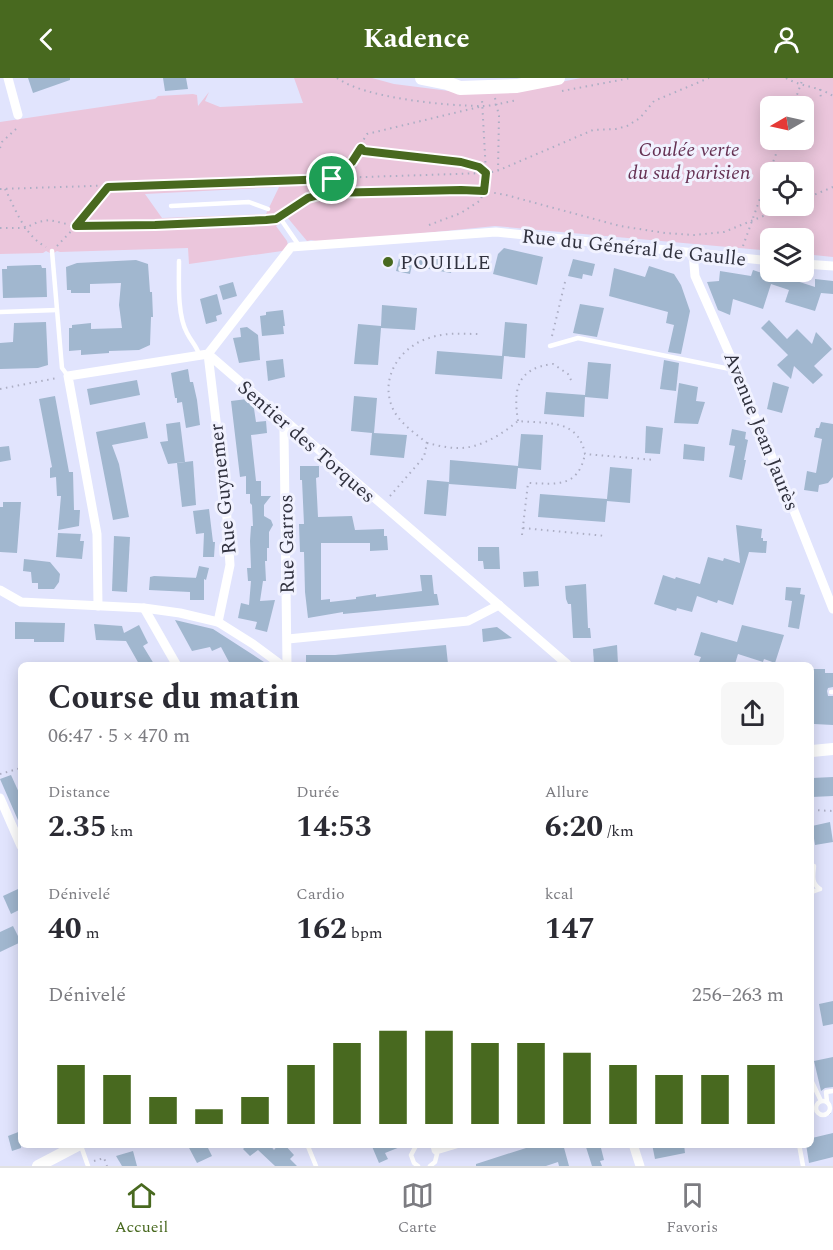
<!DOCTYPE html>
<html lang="fr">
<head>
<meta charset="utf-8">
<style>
	:root { --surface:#fff; --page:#f7f7f7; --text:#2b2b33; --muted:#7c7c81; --line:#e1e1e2; --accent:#48691f }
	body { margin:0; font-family:Spectral,serif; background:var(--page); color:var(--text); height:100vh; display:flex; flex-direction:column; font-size:22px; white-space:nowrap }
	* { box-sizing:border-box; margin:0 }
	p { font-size:20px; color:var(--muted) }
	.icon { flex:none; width:33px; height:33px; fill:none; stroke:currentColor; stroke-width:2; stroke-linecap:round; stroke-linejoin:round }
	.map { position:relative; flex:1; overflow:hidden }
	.details { position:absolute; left:18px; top:584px; width:796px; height:486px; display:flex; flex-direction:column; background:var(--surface); border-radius:9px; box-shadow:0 3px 15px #0003 }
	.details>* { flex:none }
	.needle { width:39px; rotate:261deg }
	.tools { position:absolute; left:760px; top:18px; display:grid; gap:12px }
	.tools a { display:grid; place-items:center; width:54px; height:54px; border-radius:9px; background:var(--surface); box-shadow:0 3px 15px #0003; font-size:30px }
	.pin { position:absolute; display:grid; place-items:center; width:51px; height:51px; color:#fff; margin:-26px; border:3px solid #fff; border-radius:50%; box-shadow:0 2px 6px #0007 }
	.round { display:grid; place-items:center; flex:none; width:63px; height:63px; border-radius:9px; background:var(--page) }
	.overview { display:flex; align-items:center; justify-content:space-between; height:102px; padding:0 30px }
	h1 { font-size:33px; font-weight:700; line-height:45px }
	.stats { display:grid; grid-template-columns:repeat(3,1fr); gap:9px; height:102px; padding:6px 30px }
	.stats div { display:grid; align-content:center }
	.stats b { font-size:30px; font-weight:700 }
	.stats small { font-size:16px; font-weight:400 }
	.stats p { font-size:16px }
	.chart { height:168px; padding:12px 30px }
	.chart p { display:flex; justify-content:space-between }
	.chart svg { width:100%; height:108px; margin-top:6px; stroke:var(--accent); stroke-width:6 }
	header { display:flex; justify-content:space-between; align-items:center; height:78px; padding:0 30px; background:var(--accent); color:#fff; font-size:27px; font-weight:700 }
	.tabs { display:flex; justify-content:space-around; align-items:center; height:84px; border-top:2px solid var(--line); background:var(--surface); font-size:16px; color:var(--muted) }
	.tabs a { display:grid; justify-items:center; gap:3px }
	.tabs .current { color:var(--accent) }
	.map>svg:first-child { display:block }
	.green { fill:#ebc6dc; fill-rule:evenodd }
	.building { fill:#a1b7cf }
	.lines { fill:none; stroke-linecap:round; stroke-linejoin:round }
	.path { stroke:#acaec4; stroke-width:2; stroke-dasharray:1.5 4.5; stroke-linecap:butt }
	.service { stroke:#fff; stroke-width:4.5 }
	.minor { stroke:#fff; stroke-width:9 }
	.tertiary { stroke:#fff; stroke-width:12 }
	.secondary { stroke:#fff; stroke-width:14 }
	.route-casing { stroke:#fff; stroke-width:12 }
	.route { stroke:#48691f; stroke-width:8 }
	.poi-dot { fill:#48691f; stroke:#f1f2ff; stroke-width:2 }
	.labels { text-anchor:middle; stroke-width:6; stroke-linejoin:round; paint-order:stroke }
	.park-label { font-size:20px; font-style:italic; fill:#653153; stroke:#f1f2ff }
	.street-label { font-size:20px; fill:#31323f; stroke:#f1f2ff }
	.poi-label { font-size:20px; fill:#31323f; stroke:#f1f2ff; text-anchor:start }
</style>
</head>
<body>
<header><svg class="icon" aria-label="back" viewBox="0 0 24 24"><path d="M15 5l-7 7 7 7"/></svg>Kadence<svg class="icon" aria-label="person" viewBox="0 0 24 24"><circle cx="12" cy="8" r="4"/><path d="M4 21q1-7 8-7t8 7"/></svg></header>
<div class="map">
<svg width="833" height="1088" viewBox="0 0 833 1088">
	<rect width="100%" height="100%" fill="#e1e4fd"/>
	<!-- green -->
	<path class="green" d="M294,0H372L394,6L457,14L520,12L581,0H833V179L804,176V160H771V173L495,148L326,165L311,162L307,163L287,139L276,148L287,163L289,172L189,186L188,170L60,174L57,173L52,176L46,173L43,175L0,176V44L155,21L158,18L193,16L197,17L198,28L209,14L205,23L220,29L303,25ZM771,28H804V62H771ZM771,94H804V128H771ZM279,109L266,136L162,140L145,116Z"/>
	<!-- building -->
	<g class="building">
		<path d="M28,0H70V2L33,15Z"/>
		<path d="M163,0H186L188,11L165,13Z"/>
		<path d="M504,170L543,179L537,207L493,196L498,176Z"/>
		<path d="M415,176L435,180L436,177L454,181L451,195L412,188Z"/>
		<path d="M399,181L413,182L410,196L396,193Z"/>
		<path d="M573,181L595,186L592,198L583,196L582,201L568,198Z"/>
		<path d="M136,182L148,186L150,214H152L153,239H151L150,267L139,272L109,273V275L81,277V272L69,273V250H72V247L91,245V251L122,250L119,227L121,205L90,206V215H71V212H67L66,189L77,185Z"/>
		<path d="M36,187H41L42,190H46L47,219L3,220L2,191H7V188Z"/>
		<path d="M649,188L674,196L681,207L690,233L681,276L668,274L674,247L666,245L668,234L609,218L614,190L645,199Z"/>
		<path d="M753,192L765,196L766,193L815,209V201L833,203V216L821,215L815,233L785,224L789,212L771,206L763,231L733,221L730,237L718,232L707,204L719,203L720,193L751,198Z"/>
		<path d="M233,204L237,218L223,222L219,208Z"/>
		<path d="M217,216L222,236L216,238L217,243L206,246L200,221Z"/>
		<path d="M580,226L604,230L597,259L573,255Z"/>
		<path d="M382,227L417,230L415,252L381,250L378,287L354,286L358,246L381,248Z"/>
		<path d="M283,232L285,248H283L284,256L262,258L260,238L266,237V234Z"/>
		<path d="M769,242L787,261L797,251L812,266L816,254L832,271L814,288L823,297L813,306L794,288L791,301L777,287L788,277L761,250Z"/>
		<path d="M46,244L48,287L38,290L0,291V265L13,264L14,245Z"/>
		<path d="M505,244L527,246L525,280L504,278L502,301L435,296L437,273L502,278Z"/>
		<path d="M247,249L258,257L260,282L239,285L233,260L241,259L240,250Z"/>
		<path d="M283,281L285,299L268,303L266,283Z"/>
		<path d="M664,282L679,285L676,313L660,311Z"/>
		<path d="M588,284L611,286L608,321L585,319L584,339L544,336L546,314L585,317Z"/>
		<path d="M188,291L190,304H193L197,322L200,347L186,350L182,324L177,325V320H175L171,295Z"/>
		<path d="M137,302L140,317L90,327L87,311Z"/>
		<path d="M773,304L789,309L782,335L767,331Z"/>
		<path d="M679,305L698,309L696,323L705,324L698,346L674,345Z"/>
		<path d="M55,318L69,394H73L74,432H80L79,448L58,452L61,418H57L56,399L50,400V390L52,389L39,321Z"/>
		<path d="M354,318L377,320L374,355L407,357L404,380L370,377L372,355L351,353Z"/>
		<path d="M247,321V325L253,324L256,344L266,343L267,355L251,357L256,403H261V418H271L264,427V438L271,442L273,447L269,454V470H267V483H265L266,503H263L260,523L275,522L267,554L255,551L257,544L238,540L241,525L249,527L251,503H248L247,490H251L250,463L251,448H253L252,427L250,425V416H246V398L240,399L231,323Z"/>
		<path d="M145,344L148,360L112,367L119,386L129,439L113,442L96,354Z"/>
		<path d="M180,344L185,384L168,386L160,364L168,363L166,346Z"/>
		<path d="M821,344L833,346V399L828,405L819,407L818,414L804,412L807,393L816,395L822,361L814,359L816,350H819Z"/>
		<path d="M646,348L663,350L660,376L645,375Z"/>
		<path d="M732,351L746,354L745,361L748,362L744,382H746L742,402L729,399L735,368L729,367Z"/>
		<path d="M521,356L543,357L541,392L518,390L516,411L449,406L450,382L518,388Z"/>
		<path d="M684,366L705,369L704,383L683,381Z"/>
		<path d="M9,368L11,382L0,384V369Z"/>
		<path d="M193,383L196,427L182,429L177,385Z"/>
		<path d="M300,388H319V399L316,400L318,439L352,438L355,452L384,451V458H387L388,472L370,473V465H321V522L330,521V524L356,521V519L376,516V519L422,513L420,497H432L434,516H437L439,527L343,536V534L308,540L305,514L304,474H300L299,446H304L302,402H300Z"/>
		<path d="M610,389L632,391L630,425L607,423L605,444L538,439L540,416L607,421Z"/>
		<path d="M427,402L449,404L446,438L424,436Z"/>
		<path d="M3,424H21L17,475L0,474V429H3Z"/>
		<path d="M209,431L213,464H215L214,479H203L204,455L196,456L193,433Z"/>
		<path d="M736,447L762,451L761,460H763V463H767L766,475L749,474L733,527L718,522L717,525L697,518L692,534L677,530L676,533L654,526L663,497L675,501L676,499L700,506L708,479L723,483L724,480L740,485Z"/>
		<path d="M58,455L81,456L80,463H84L82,481L56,479Z"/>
		<path d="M114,458L130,459L127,514L112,513Z"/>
		<path d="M478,469H499L500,491H484L483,483H478Z"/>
		<path d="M24,481L50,484L60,496L59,504L54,511H38V505H32L31,494L23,493Z"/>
		<path d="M199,488L209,490L206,502L204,501V522H190V514L149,512L150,499L154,498L199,500H196Z"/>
		<path d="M538,493L539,508L524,509L523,494Z"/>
		<path d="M586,506L588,550H590L591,560H573L571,526H568L566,521L565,508Z"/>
		<path d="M786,509L801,510L800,516L805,517L799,551L788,549L792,523L785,522Z"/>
		<path d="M175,542L213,551L267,586H230L221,569L212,573L210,569L192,573Z"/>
		<path d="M15,544L65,545L64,564H34V561H15Z"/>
		<path d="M94,546L122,548L124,555L139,547L148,565L143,568L154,586H139L126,563L96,562Z"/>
		<path d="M742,547L784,557L775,585L764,581L763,584L738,576L735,586H707L699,584L701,579L694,577L701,554L737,564Z"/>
		<path d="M497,549L512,560L483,564L482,551Z"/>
		<path d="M446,567L448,586H306V577H335Z"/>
		<path d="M617,567L618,586H594L593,571Z"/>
		<path d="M812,591H825V595H833V609L828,610L827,613L828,618H833V647L814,646V643H812Z"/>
		<path d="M11,697L21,719V749L0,701Z"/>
		<path d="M833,699V718L812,719V700Z"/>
		<path d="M830,744L833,764L815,767L812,748Z"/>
		<path d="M18,811L21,817V831L11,836L3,818Z"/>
		<path d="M13,848L21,864L0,874V854Z"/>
		<path d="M833,923V946L823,948L819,926Z"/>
		<path d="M833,979V1009L825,1010L821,1013L814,983Z"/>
		<path d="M21,1053V1070L12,1073L8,1058Z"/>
		<path d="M833,1055V1079L809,1085L806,1066H812V1060Z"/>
		<path d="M187,1066H206L212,1078L197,1085Z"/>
		<path d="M248,1066H269L274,1072L279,1066H284L294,1077L290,1081L297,1088H275L258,1072L250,1078L243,1071Z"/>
		<path d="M371,1066H405V1067L385,1075L388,1081L379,1085Z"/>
		<path d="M525,1066H563L569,1088H559L558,1084L546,1088H476V1086L526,1070Z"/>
		<path d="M585,1066H600L604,1082L600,1083L602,1088H592Z"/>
		<path d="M652,1066H684L685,1075L655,1081Z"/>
		<path d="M133,1073L137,1088H122L116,1078Z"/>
	</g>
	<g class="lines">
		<!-- path -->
		<g class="path">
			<path d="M337,0C364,20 447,28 482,28C494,28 506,24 518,22"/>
			<path d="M786,0C801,9 818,8 833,18"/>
			<path d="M820,11L821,21"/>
			<path d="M562,13L631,0"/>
			<path d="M495,20L499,38L498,92"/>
			<path d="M793,28L803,0"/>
			<path d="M479,29L367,56L361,66V70L364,73C392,77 468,78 485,95"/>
			<path d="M0,70L2,64L17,50V47"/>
			<path d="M0,111L486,95L497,93L593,52L616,51L627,48L640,40L654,23L709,0"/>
			<path d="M5,111C16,132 24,157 46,169"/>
			<path d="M310,118L352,84L360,71"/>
			<path d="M804,121L833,109"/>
			<path d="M284,136L308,120L326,115L461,112L484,113L506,117L620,148L665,155L694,157L724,154L788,128"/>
			<path d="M429,147L461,135L481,122L486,95L482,22"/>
			<path d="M0,150H25L38,144L49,142L76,148L155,147L274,141"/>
			<path d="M57,168L76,148L108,109"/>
			<path d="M743,168L781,62"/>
			<path d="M552,258L566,200"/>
			<path d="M0,311L57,300"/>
			<path d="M518,343C513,311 517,290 553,286L568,296L573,306"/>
			<path d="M427,365C436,367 447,370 456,370C479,371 501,357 518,343C547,346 578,340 585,376L655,382"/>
			<path d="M390,418L424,379L427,365C416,356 401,346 394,333C378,302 399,269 429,260C446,254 463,256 480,256"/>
			<path d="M523,450L606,458"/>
			<path d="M522,457L528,405C557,406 578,410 585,376"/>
			<path d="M0,696L21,690"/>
			<path d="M812,732L833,733"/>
			<path d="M829,1035L833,1038"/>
			<path d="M94,1083L104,1080L107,1088"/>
		</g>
		<!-- service -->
		<g class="service">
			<path d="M171,128L249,124L268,131"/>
			<path d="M282,143L300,169"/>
			<path d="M52,173L62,290L68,298"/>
			<path d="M179,183C179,203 177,237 187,255C191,263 196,267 199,276"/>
			<path d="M0,234L57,232"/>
			<path d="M550,268L578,260L735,292"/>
			<path d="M831,614H833"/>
			<path d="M814,788C813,798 811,805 820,811"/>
			<path d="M812,814L820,811"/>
			<path d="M812,1004L821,1023"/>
			<circle cx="823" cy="1030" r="7"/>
			<path d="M827,1024L826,1014L833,1013"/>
			<path d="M307,1066L316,1088"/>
			<path d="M417,1066L411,1077L414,1085L418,1088"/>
			<path d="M799,1066L803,1088"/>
			<path d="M81,1068L88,1088"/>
			<path d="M430,1088L435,1084L437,1076L431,1066"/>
		</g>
		<!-- minor -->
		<g class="minor">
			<path d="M8,0L18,37"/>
			<path d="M693,175L695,198L733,284L741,307L781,400L833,531"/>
			<path d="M804,186L833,188"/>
			<path d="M208,276L291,169L496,154L771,183"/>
			<path d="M208,276L226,426L230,487L218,544"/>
			<path d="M286,346L284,353L287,586"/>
			<path d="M0,512L21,524L144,530L180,535L218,544L253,566L280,586"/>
			<path d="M98,528L97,456L68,298L208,276L567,586"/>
			<path d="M144,530L176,586"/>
			<path d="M288,561L468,543L499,527"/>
			<path d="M0,720L21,768"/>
			<path d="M633,1066L640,1088"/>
			<path d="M436,1072L456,1066"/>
		</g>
		<!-- tertiary -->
		<g class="tertiary">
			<path d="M812,673L833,671"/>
			<path d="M38,1088L80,1066"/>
		</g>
		<!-- secondary -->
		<path class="secondary" d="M422,0L447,5L460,10L517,8L558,0"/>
	</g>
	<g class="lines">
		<defs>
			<path id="route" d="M361,70L364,73L461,84L479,89L486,95L484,113L461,112L326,115L308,120L276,141L266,142L155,147L76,148L108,109L332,101L352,84Z"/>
		</defs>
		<!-- route casing -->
		<use href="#route" class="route-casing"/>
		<!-- route -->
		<use href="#route" class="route"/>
	</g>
	<!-- markers -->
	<circle class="poi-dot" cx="388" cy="184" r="6"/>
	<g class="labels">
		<!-- park labels -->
		<g class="park-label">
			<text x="689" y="78">Coulée verte<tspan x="689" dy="23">du sud parisien</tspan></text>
		</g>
		<!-- street labels -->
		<g class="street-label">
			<text transform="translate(634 169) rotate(6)" y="7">Rue du Général de Gaulle</text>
			<text transform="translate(762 353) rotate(68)" y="7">Avenue Jean Jaurès</text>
			<text transform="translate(307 363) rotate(41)" y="7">Sentier des Torques</text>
			<text transform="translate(222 411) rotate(-96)" y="7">Rue Guynemer</text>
			<text transform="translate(286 466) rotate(-91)" y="7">Rue Garros</text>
		</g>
		<!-- poi labels -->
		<g class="poi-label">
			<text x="400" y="191">POUILLE</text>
		</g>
	</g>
</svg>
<div class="tools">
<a><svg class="needle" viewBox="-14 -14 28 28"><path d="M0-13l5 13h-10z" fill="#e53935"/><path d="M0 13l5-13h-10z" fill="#7c7c81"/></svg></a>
<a><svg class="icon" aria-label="locate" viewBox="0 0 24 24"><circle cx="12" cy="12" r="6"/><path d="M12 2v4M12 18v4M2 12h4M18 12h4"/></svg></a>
<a><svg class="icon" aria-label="layers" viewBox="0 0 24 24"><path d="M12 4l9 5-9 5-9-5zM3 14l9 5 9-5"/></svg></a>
</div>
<div class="pin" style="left:332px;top:101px;background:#1e9e55"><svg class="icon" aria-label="arrive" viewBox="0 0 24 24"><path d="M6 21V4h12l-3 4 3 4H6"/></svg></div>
<section class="details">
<div class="overview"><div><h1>Course du matin</h1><p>06:47 · 5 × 470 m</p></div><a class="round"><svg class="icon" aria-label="share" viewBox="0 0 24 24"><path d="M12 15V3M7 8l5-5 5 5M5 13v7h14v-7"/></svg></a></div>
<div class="stats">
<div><p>Distance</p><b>2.35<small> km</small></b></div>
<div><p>Durée</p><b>14:53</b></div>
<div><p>Allure</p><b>6:20<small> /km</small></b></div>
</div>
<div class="stats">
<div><p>Dénivelé</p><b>40<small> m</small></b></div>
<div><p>Cardio</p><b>162<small> bpm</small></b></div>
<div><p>kcal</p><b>147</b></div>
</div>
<div class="chart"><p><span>Dénivelé</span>256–263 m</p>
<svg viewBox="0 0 160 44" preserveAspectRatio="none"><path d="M5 44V20M15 44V24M25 44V33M35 44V38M45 44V33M55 44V20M65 44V11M75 44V6M85 44V6M95 44V11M105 44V11M115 44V15M125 44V20M135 44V24M145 44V24M155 44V20"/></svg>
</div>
</section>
</div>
<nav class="tabs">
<a class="current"><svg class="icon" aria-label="home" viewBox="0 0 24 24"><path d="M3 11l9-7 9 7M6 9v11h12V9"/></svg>Accueil</a>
<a><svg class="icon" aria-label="map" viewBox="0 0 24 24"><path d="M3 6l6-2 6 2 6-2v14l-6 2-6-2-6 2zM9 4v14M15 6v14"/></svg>Carte</a>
<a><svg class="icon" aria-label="saved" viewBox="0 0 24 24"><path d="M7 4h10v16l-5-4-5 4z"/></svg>Favoris</a>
</nav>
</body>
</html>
